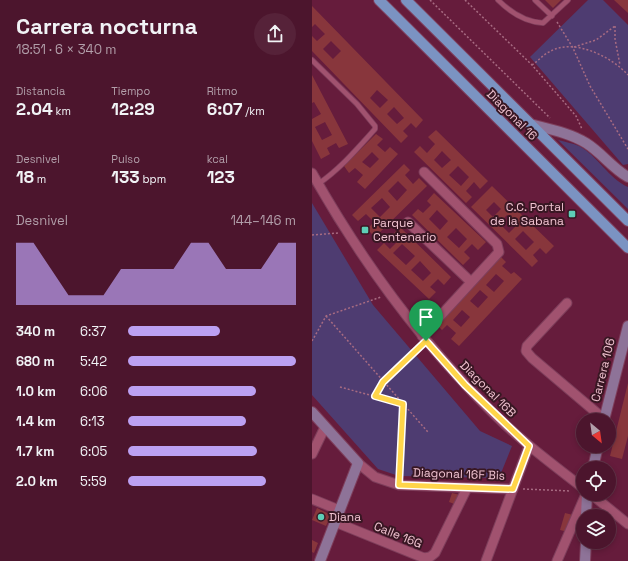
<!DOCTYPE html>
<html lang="es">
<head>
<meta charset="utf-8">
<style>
	:root { --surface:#4c152d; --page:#562239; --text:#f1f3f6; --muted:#b29faa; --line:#633449; --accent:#bca0f2 }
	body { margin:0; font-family:"Space Grotesk",sans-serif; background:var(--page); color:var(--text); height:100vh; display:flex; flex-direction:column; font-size:15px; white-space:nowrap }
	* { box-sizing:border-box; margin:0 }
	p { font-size:13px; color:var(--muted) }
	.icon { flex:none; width:22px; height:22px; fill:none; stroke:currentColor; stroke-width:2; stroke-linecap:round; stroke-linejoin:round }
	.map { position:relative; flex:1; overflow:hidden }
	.panel { display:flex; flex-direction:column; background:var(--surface); width:312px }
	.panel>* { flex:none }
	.needle { width:26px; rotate:151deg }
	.controls { position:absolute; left:264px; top:413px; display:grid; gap:8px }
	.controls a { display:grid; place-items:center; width:40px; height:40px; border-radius:50%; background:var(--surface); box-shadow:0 2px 6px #0003,0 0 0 1px var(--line); font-size:20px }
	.pin { position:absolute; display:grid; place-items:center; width:34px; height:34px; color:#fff; margin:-41px -17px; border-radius:50% 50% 50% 0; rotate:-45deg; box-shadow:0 0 4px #0007 }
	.pin .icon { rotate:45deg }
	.round { display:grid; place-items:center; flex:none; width:42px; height:42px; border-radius:21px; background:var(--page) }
	.summary { display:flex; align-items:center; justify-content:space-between; height:68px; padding:0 16px }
	h1 { font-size:22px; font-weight:700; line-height:30px }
	.metrics { display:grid; grid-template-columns:repeat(3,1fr); gap:6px; height:68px; padding:4px 16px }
	.metrics div { display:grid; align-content:center }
	.metrics b { font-size:17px; font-weight:700 }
	.metrics small { font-size:11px; font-weight:400 }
	.metrics p { font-size:11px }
	.chart { height:112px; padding:8px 16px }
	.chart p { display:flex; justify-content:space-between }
	.chart svg { width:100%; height:72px; margin-top:4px; fill:var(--accent); opacity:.7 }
	ul { padding:0 16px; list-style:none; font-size:13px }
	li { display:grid; grid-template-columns:64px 48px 1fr; align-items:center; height:30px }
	li i { height:10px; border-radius:5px; background:var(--accent) }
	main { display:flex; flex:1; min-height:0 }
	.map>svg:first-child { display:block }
	.green { fill:#4e3c71 }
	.building { fill:#88363c; fill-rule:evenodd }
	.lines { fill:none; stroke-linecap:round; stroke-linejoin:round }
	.lane-casing { stroke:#7e3e5b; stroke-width:6 }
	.street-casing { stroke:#7e3e5b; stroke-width:11 }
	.secondary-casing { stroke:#7e3e5b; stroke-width:12 }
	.primary-casing { stroke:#7e3e5b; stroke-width:12 }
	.path { stroke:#a76b82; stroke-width:1.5; stroke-dasharray:2 2; stroke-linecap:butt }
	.lane { stroke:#a1526f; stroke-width:4.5 }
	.street { stroke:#a1526f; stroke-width:9 }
	.secondary { stroke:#8e7398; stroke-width:10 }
	.primary { stroke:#7b93c2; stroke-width:10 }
	.route-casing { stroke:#fff; stroke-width:8 }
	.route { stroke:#ffd54a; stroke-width:5 }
	.poi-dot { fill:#5eceb7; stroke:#381723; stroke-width:1.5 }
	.labels { text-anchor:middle; stroke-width:4; stroke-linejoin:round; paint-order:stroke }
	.street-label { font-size:12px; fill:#f1c3d1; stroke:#381723 }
	.poi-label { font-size:12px; fill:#f1c3d1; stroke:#381723; text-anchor:start }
</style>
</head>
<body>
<main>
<section class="panel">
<div class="summary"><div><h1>Carrera nocturna</h1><p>18:51 · 6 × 340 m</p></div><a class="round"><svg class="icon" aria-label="share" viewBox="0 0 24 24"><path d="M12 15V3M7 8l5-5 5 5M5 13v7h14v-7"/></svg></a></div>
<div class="metrics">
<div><p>Distancia</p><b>2.04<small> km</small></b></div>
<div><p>Tiempo</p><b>12:29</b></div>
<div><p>Ritmo</p><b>6:07<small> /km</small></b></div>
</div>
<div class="metrics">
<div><p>Desnivel</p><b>18<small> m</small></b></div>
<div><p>Pulso</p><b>133<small> bpm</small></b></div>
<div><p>kcal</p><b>123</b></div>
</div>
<div class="chart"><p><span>Desnivel</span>144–146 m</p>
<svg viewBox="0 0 160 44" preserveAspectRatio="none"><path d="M0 44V6L10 6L20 22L30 38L40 38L50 38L60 22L70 22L80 22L90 22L100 6L110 6L120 22L130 22L140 22L150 6L160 6V44z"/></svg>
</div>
<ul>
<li><b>340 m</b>6:37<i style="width:55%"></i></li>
<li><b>680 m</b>5:42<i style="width:100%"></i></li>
<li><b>1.0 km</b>6:06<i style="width:76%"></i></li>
<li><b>1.4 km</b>6:13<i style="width:70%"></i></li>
<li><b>1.7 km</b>6:05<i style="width:77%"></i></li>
<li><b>2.0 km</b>5:59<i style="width:82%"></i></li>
</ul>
</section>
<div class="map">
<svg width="316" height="561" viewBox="0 0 316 561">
	<rect width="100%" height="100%" fill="#661c3c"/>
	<!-- green -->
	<g class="green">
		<path d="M276,0H291L316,25V164L311,165L218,57Z"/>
		<path d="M246,140C253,142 260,143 267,146C286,156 296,178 316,187V209Z"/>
		<path d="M0,203L61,305L168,431L200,446L187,478L87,476L66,469L0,395Z"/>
	</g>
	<!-- building -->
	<g class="building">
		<path d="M233,0H249L241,8Z"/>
		<path d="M302,0H316V13Z"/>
		<path d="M0,6L111,120L104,128L99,123L91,131L96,136L89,143L0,51V36L5,41L13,34L3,24L0,27ZM19,41L29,51L21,59L11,49ZM65,90L76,100L68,108L58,98ZM82,107L92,118L85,124L75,114Z"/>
		<path d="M0,75L36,144L27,148L24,143L15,148L18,154L9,159L0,141V119L9,114L2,102L0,103ZM13,122L20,135L10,140L3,127Z"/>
		<path d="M124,130L176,181L168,189L162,182L154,191L160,197L154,203L102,152L108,146L115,153L123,144L116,137ZM130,151L139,160L130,168L122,160ZM146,166L157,177L149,186L137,175Z"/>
		<path d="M64,134L71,139L65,145L73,152L78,147L86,154L53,189L45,182L51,175L43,168L37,173L32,166ZM60,152L67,159L58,168L50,162Z"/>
		<path d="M92,164L98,170L93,175L101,184L107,178L115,186L63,237L55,229L62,222L54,214L46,221L40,215ZM86,181L95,190L85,201L76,191ZM70,198L78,207L68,217L59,208Z"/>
		<path d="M180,186L242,246L234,254L228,248L221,255L226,261L220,267L159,207ZM182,202L189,209L181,217L174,210ZM195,215L205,225L197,233L187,223ZM211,231L222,242L214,250L203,239Z"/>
		<path d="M122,193L174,242L166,250L160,244L152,252L158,258L151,265L100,215L106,209L111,213L119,205L115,201ZM125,210L136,221L128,230L117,219ZM144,228L155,239L147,248L135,237Z"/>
		<path d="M88,227L139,277L132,285L126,279L118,287L124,292L117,299L65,250L72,243L78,249L86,241L80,235ZM90,244L103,256L94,265L81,253ZM108,261L119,273L111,281L99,270Z"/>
		<path d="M187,255L194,262L190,266L199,274L202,272L210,279L147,346L139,339L144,333L135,325L130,330L123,323ZM184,274L192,281L182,292L174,285ZM168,290L176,297L166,308L158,301ZM150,310L158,317L149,327L141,320Z"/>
		<path d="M316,383V436L310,459L298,456Z"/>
		<path d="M140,493L148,495L145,505L137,502Z"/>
		<path d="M5,508L19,515L14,526L0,520Z"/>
		<path d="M253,513L261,515L256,532L248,530Z"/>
		<path d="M0,540L6,543L2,553L0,552Z"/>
	</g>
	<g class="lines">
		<defs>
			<g id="lane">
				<path d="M186,0C199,13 213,22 231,23L256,0"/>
				<path d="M223,0L240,16"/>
				<path d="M0,60L45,104L63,126V129C45,149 28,169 6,184"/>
			</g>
			<g id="street">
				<path d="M0,173C49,260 109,342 180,412C208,440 240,464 271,488"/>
				<path d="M96,222L159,282"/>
				<path d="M255,303L215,346L214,351L220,358L292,419"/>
				<path d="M110,336L187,252L185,244L112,172"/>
				<path d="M0,454L13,427"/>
				<path d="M46,463L63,477L87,485L201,489"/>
				<path d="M279,494L316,524"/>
				<path d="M0,499L27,510"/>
				<path d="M23,522L112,558L118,557L123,553L155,488"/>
				<path d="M174,561L217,446"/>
				<path d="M245,561L274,494"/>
			</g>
			<g id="secondary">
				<path d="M218,124C237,129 258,133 274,143C290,153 300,168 316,177"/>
				<path d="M0,412L46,463L8,561"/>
				<path d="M292,420L316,326"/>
				<path d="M281,468L286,446"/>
				<path d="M274,516L275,494"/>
				<path d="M273,561L274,542"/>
			</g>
			<g id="primary">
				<path d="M67,0L316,248"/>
				<path d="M94,0L316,221"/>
			</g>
		</defs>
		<!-- lane casing -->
		<use href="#lane" class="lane-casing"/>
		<!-- street casing -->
		<use href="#street" class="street-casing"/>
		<!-- secondary casing -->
		<use href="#secondary" class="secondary-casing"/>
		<!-- primary casing -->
		<use href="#primary" class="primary-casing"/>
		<!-- path -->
		<g class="path">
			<path d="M118,0L238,118"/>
			<path d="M153,0L220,65L264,116L270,129"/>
			<path d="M245,22L261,48L278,86L316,149"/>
			<path d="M303,26V39L308,65"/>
			<path d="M262,47L284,40L303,26"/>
			<path d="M220,65C226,61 231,55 237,52C261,37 300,57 316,75"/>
			<path d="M0,235L26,233"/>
			<path d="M14,316L116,432"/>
			<path d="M0,341L14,316L69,297"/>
			<path d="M28,387L91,404L88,475"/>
			<path d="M63,396L71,382L109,347"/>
			<path d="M211,489L259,491"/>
		</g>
		<!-- lane -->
		<use href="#lane" class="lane"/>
		<!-- street -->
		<use href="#street" class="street"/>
		<!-- secondary -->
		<use href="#secondary" class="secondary"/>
		<!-- primary -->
		<use href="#primary" class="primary"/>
	</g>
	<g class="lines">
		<defs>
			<path id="route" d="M114,341L153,385L217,446L201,489L87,485L91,404L63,396L71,382Z"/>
		</defs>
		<!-- route casing -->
		<use href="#route" class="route-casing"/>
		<!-- route -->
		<use href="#route" class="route"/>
	</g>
	<!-- markers -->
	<g class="poi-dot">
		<rect x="256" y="210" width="8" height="8" rx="2"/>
		<rect x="49" y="226" width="8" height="8" rx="2"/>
		<circle cx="9" cy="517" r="4"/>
	</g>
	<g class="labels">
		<!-- street labels -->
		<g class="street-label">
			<text transform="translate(200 115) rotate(45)" y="4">Diagonal 16</text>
			<text transform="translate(291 370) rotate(-76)" y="4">Carrera 106</text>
			<text transform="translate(176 389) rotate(45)" y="4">Diagonal 16B</text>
			<text transform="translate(147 474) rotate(2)" y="4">Diagonal 16F Bis</text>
			<text transform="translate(86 535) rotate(22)" y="4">Calle 16G</text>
		</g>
		<!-- poi labels -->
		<g class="poi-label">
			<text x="252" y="211" text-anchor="end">C.C. Portal<tspan x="252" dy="14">de la Sabana</tspan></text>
			<text x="61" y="227">Parque<tspan x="61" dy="14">Centenario</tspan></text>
			<text x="17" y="521">Diana</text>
		</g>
	</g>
</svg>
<div class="controls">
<a><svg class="needle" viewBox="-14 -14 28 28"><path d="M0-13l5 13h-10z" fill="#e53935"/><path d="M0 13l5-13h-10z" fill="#b29faa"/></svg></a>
<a><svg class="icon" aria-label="locate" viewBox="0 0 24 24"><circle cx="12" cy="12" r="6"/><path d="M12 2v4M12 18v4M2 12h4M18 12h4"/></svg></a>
<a><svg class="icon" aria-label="layers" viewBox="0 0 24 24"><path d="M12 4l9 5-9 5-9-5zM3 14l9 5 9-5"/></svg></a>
</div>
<div class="pin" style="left:114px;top:341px;background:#1e9e55"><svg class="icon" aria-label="arrive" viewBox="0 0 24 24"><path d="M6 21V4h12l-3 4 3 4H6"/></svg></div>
</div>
</main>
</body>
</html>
